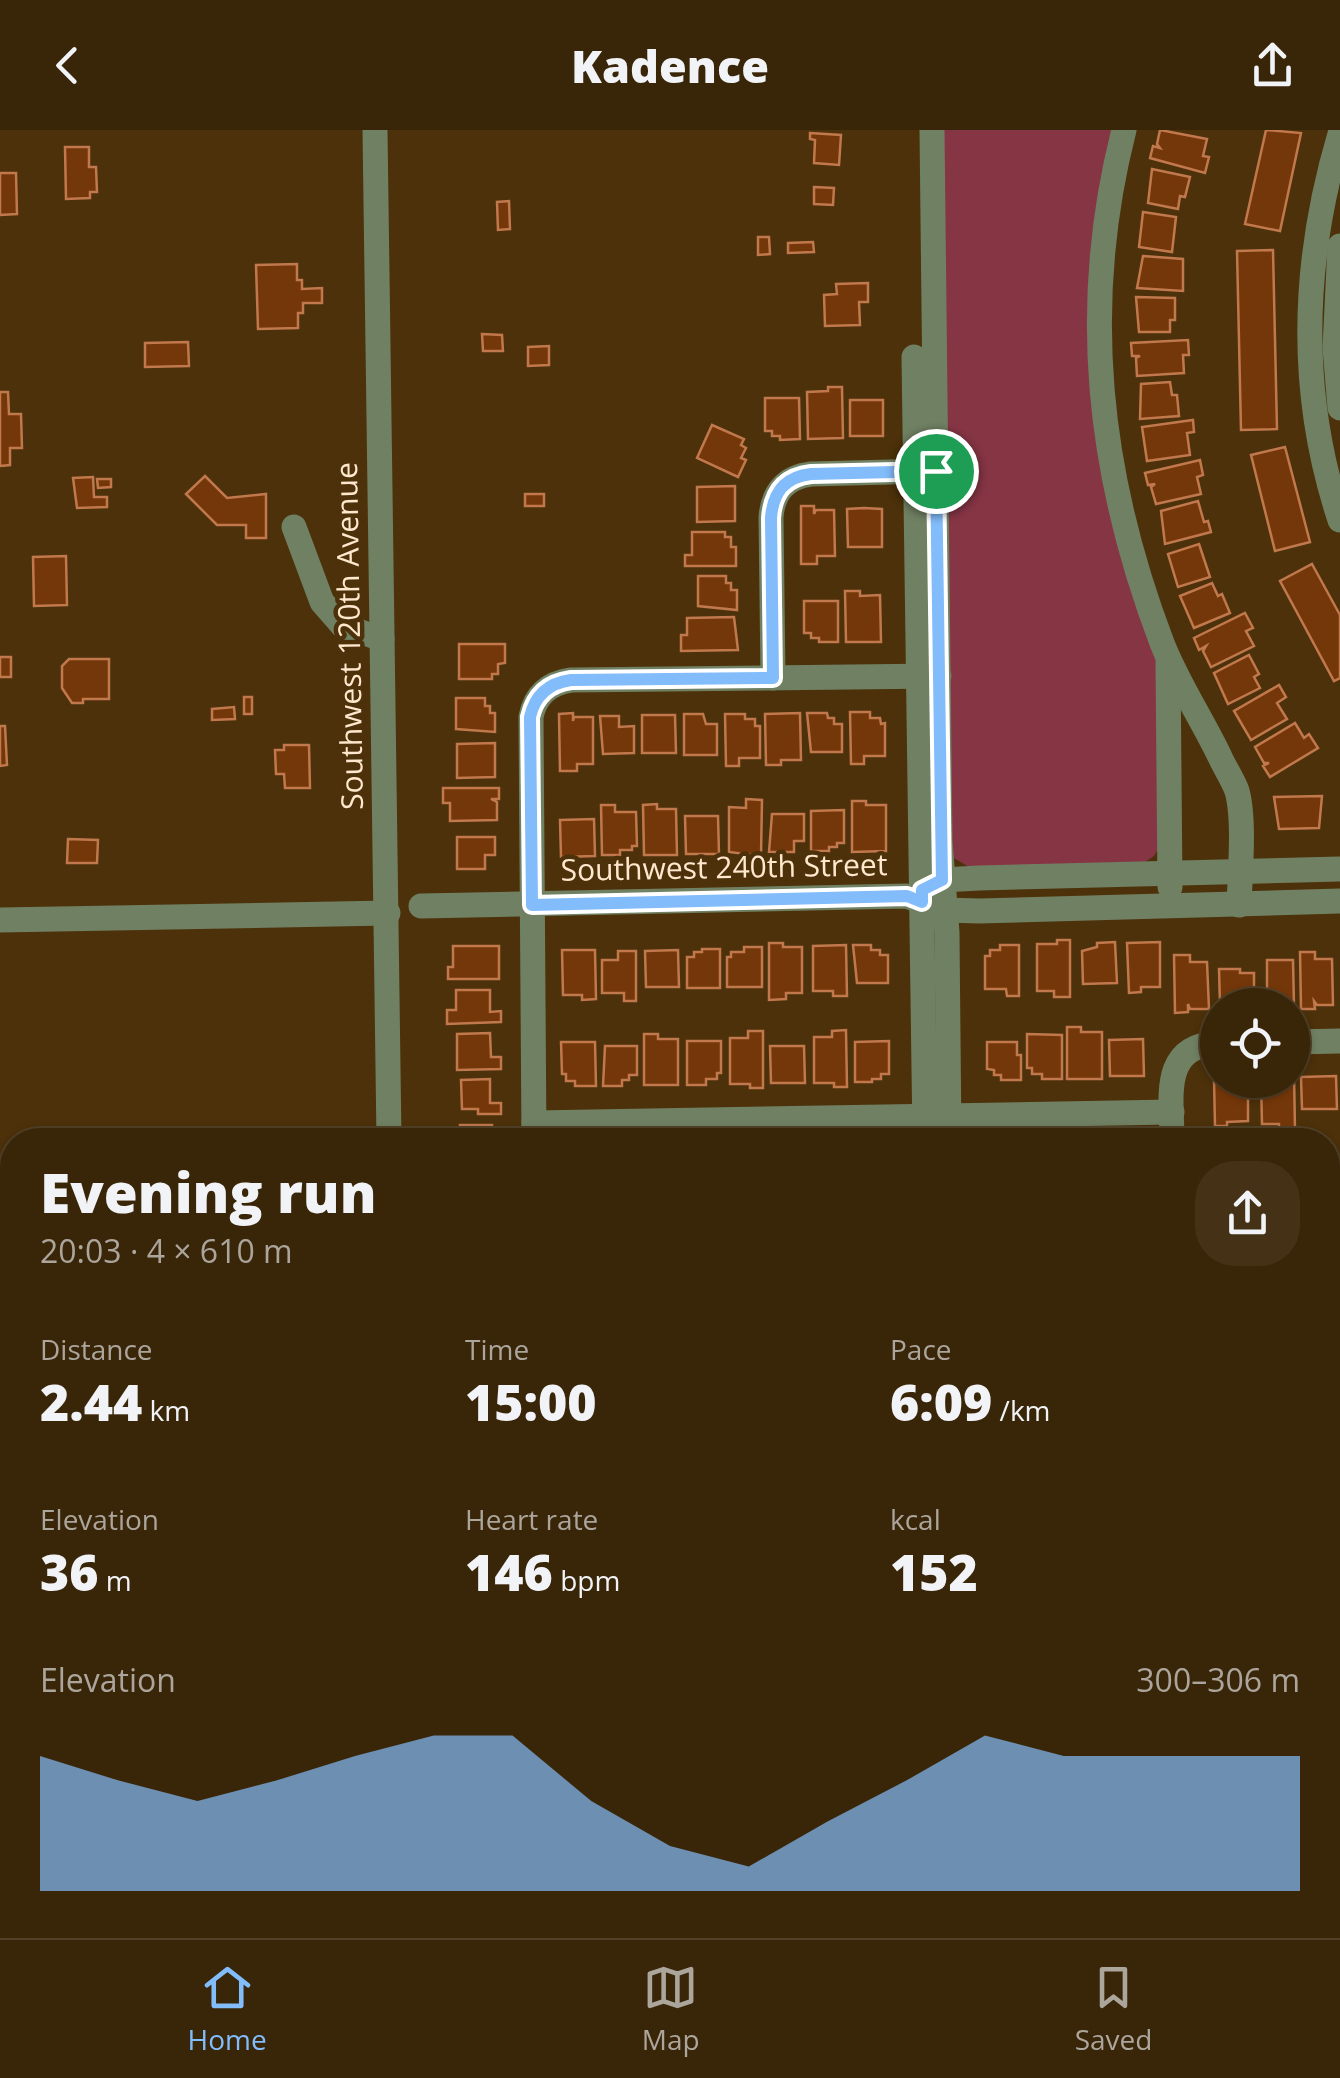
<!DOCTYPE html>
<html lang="en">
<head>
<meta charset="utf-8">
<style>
	:root { --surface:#392508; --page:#443116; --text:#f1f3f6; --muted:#aba59c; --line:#534229; --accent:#82bcfa }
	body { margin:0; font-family:"Open Sans",sans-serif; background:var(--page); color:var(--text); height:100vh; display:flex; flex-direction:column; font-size:38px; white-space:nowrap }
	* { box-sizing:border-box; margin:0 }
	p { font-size:32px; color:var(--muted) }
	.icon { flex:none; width:55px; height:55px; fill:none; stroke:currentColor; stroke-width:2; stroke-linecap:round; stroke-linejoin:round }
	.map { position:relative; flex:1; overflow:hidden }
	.drawer { position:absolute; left:0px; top:998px; width:1340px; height:812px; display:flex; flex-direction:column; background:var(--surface); border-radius:40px 40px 0 0; box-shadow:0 2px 8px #0004,0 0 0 2px var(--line) }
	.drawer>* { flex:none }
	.fabs { position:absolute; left:1200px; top:858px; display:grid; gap:20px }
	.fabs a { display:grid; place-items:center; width:110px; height:110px; border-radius:50%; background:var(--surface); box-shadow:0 2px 8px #0004,0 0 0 2px var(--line); font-size:50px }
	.pin { position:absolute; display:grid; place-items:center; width:85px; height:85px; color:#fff; margin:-42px; border:5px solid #fff; border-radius:50%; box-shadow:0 2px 10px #0007 }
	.round { display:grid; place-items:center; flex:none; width:105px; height:105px; border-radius:40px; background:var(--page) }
	.summary { display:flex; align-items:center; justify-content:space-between; height:170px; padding:0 40px }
	h1 { font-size:55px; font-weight:800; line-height:75px }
	.stats { display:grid; grid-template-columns:repeat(3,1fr); gap:15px; height:170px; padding:10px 40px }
	.stats div { display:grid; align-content:center }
	.stats b { font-size:50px; font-weight:800 }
	.stats small { font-size:28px; font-weight:400 }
	.stats p { font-size:28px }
	.chart { height:280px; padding:20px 40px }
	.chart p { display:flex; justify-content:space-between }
	.chart svg { width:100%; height:180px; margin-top:10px; fill:var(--accent); opacity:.7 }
	header { display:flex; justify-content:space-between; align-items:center; height:130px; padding:0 40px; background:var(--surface); font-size:45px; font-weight:800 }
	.menu { display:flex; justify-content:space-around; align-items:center; height:140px; border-top:2px solid var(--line); background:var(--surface); font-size:28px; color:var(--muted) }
	.menu a { display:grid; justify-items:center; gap:5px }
	.menu .current { color:var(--accent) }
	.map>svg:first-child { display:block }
	.grass { fill:url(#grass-tufts) }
	.park { fill:#863545 }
	.building { fill:#743709; stroke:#c0784c; stroke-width:2.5 }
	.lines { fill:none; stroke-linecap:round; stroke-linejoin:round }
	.minor { stroke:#708062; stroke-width:25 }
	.route-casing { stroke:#fff; stroke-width:20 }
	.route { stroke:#82bcfa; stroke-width:12 }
	.labels { text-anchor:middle; stroke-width:9; stroke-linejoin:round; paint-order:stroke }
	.street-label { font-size:30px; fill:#ffe8cd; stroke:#4c310a }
</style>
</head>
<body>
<header><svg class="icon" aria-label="back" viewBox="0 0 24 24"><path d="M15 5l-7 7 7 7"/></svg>Kadence<svg class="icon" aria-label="share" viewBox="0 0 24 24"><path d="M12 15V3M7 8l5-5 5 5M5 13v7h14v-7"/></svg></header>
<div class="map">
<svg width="1340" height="1808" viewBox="0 0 1340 1808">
	<defs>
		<pattern id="grass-tufts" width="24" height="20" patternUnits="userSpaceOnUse" patternTransform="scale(2.5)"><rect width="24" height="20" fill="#863545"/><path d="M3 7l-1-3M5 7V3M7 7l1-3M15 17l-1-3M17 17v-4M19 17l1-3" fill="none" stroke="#98525f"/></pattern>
	</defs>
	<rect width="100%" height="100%" fill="#4c310a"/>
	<!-- grass -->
	<path class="grass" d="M1340,1602V1808H1330L1328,1605Z"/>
	<!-- park -->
	<path class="park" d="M938,0H1114L1090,171L1157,527L1159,718L1154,726L1145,732L969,737L952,727Z"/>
	<!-- building -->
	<g class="building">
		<path d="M1160,0L1207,9L1203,26L1209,27L1205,43L1150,28L1153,16L1160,18L1157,14Z"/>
		<path d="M1266,0L1301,3L1280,101L1245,94Z"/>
		<path d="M810,3L841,5L839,35L814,33L815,10L810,9Z"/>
		<path d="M65,17H89V37H96L97,62H90V68L66,69Z"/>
		<path d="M1152,39L1190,47L1185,67L1180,66L1178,79L1148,73Z"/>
		<path d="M0,43H16L17,84L0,85Z"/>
		<path d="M814,57L834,58L833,75L814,74Z"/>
		<path d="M509,71L510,99L498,100L497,72Z"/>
		<path d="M1143,82L1176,87L1172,122L1139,117Z"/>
		<path d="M758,107H769L770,124L758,125Z"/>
		<path d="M813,112L814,122L788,123V113Z"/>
		<path d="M1273,120L1277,299L1241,300L1237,121Z"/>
		<path d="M1143,126L1183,129V161L1137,158Z"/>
		<path d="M297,134V150H302V159L322,158V173H303V183H298V198L258,199L256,135Z"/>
		<path d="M868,153V172H859L860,195L825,196L824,165L837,164L836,154Z"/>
		<path d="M1136,167L1175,168V190H1170V202H1139Z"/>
		<path d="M482,204L502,205L503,221H483Z"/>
		<path d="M1188,210L1189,225H1183L1184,243L1137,246L1136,228L1140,226H1132L1131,213Z"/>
		<path d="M188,212L189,236L145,237V213Z"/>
		<path d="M549,216V235L528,236V217Z"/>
		<path d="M1170,252L1172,265H1177L1179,286L1140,289L1141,254Z"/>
		<path d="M828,257H842L843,308L808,309L807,262L828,261Z"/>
		<path d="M0,262H8L9,284H21L22,318H10V335L0,336Z"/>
		<path d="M765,268H799L800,309L780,310V306H772V301H765Z"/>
		<rect x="850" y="270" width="33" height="36"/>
		<path d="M1193,290L1194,302L1187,303L1190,325L1147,331L1142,297Z"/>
		<path d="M712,295L744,309L741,315L746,318L741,328L746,330L738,347L697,328Z"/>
		<path d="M1285,317L1310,412L1275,421L1251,325Z"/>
		<path d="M1200,330L1203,345L1197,347L1201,364L1156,374L1151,357L1155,354L1148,355L1145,343Z"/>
		<path d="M205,346L227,368L266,364V408H246V395H217L186,364Z"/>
		<path d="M93,347L94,367H107V377L77,378L73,348Z"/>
		<path d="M97,349H111V357L98,358Z"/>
		<path d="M735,356V391L697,392V357Z"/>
		<rect x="525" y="364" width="19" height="12"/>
		<path d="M1198,371L1204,392L1208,391L1211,402L1165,414L1161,381Z"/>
		<path d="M801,376H814V384L816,380H834L835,426H817V434H801Z"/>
		<path d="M864,378L882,379V417H848L847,379Z"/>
		<path d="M692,402H725V407H731V417H736V436H685V425H692Z"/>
		<path d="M1199,414L1210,447L1178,457L1168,424Z"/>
		<path d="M66,426L67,475L34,476L33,427Z"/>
		<path d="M1312,434L1340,485V548L1334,551L1280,451Z"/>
		<path d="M698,446H726V453H731V460H737V480L698,476Z"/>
		<path d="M1212,453L1218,466L1222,464L1230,483L1194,498L1180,466Z"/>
		<path d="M845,461H860V466L880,465L881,512H846Z"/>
		<path d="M804,471H838V512H819V508H811V503H804Z"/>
		<path d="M1245,483L1253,498L1246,501L1254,516L1211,537L1203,521L1206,516L1199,520L1194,508Z"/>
		<path d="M734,487L738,520L681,521V505H687V488Z"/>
		<path d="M459,514H505V533L498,534V544H492V549H459Z"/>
		<path d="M1249,525L1259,544L1254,547L1260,558L1228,574L1214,543Z"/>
		<rect x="0" y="527" width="11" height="20"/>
		<path d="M69,529H109V569H83V573H72L62,558V536Z"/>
		<path d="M1279,555L1286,567L1277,573L1287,589L1251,610L1234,581Z"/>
		<rect x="244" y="567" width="8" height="17"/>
		<path d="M456,568H485V576H490V583H495V602L456,599Z"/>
		<path d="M234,577L235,589L212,590V579Z"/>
		<path d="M850,582H870V588H880L881,594L885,593V626H864V634H851Z"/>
		<path d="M573,583V591L574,587H593V634H577V641H560L559,584Z"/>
		<path d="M800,583L801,630H781V635H766L765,584Z"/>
		<path d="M807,583H827L828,588H834V594H842V622H811Z"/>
		<path d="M684,584H703L706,594H717V625H684Z"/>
		<path d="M725,584H745V589H755V596H760V628H739V636H726Z"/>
		<path d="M642,585H675L676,623H642Z"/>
		<path d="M600,586H619V597L634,596V623L603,624Z"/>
		<path d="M1295,593L1304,608L1309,604L1318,618L1270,647L1263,636L1269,633H1264L1255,617Z"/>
		<path d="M0,596H5L7,635L0,636Z"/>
		<path d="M495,613V647L457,648V614Z"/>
		<path d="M284,615H309L310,658H285L284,644H276L275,620H284Z"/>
		<path d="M443,658H499V669H491L497,672V690L450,691V673H443Z"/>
		<path d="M1322,666L1319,698L1279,699L1274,667Z"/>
		<path d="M746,669L762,670L761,726L729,722V677L746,678Z"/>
		<path d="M852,671H866V675H886V721L852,722Z"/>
		<path d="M657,674V679H676L677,725H644L643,675Z"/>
		<path d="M601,675H615V682H636L637,716H632V720H620V725H602Z"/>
		<path d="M844,680V713H837V717H829V721H811V681Z"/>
		<path d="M772,684H804V711H794V722H769Z"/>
		<path d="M685,686H718L719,724H686Z"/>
		<path d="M594,689L595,726L561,727L560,690Z"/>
		<path d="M457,707H495V725H485V739H457Z"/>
		<path d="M68,709L98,710L97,733H67Z"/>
		<path d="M1057,810H1070V867H1054V861H1037V814H1057Z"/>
		<path d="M1115,812L1117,853L1083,854L1082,821L1097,817V813Z"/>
		<path d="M1160,812V857H1141V862L1129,863L1127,813Z"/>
		<path d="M769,813H783V817H802V863H786V869L769,870Z"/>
		<path d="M846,815L847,866H833V861H813V816Z"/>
		<path d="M853,815H871V820H880V825H888V853H857Z"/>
		<path d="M1000,815H1019V866H1007L1006,859H985V826H990V820H1000Z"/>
		<path d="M453,816H499V849H448V837H453Z"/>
		<path d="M744,817H762V857H727V827H731V822H744Z"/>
		<path d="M702,819H720V858H687V827H694V822H702Z"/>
		<path d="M562,820H595L596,869L582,870V865H563Z"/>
		<path d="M678,820L679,857H646L645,821Z"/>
		<path d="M618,821H636V871H624V863H602V830H618Z"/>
		<path d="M1300,822H1315V829H1332L1333,875H1317L1314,871L1315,879H1301Z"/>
		<path d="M1174,825H1190V832H1207L1209,879H1190L1188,874V882L1175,883Z"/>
		<path d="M1267,830H1293L1294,876L1276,875L1275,868H1267Z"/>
		<path d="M1219,839H1240V843H1254V875H1220Z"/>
		<path d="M456,860H490V882L501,881V892L447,894V880H456Z"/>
		<path d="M1067,897H1081V902H1102V949H1067Z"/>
		<path d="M846,900L847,957H834V953H814V907H832V901Z"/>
		<path d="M748,901H763V958H750V954H730V908H748Z"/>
		<path d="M490,903L491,927H501V939L457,940V904Z"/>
		<path d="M644,904H658V909H678V955H644Z"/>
		<path d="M1027,904L1062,905V949H1042V944H1032V938H1027Z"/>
		<path d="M1143,909L1144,946H1110L1109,910Z"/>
		<path d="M687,911H721V943H717V949H706V955H687Z"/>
		<path d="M889,911V944H881V949H872V952H855V912Z"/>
		<path d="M561,912H595L596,956H575V951H566V944H562Z"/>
		<path d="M987,912H1017V925H1021V950H1001V945H994V940L987,939Z"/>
		<path d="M605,916H637V945H629V950H622V956H603Z"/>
		<path d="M770,916H804L805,953H771Z"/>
		<path d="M1294,943L1295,1000L1279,1001V994H1262L1261,950H1292Z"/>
		<path d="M1336,946L1337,979H1302L1301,947Z"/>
		<path d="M490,949V973H501V984H478V979H462L461,950Z"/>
		<path d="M1214,949L1248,952V991L1227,992V996H1215Z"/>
		<rect x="460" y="995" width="32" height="15"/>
		<path d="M1340,1099V1136L1328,1143V1106Z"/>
		<rect x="0" y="1148" width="12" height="29"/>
		<path d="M1328,1154L1340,1158V1195L1328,1190Z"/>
		<path d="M1338,1313L1339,1352H1328V1314Z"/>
		<path d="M1328,1419H1331L1333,1476H1328Z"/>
		<path d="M1329,1504H1340V1557H1336V1552H1329Z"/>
		<path d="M272,1798H315V1804L333,1805V1808H270Z"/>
		<path d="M452,1798H491V1804H479V1808H452Z"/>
	</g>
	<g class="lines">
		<!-- minor -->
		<g class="minor">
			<path d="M375,0L389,1010"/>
			<path d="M932,0L940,710L947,803L949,1010"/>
			<path d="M1124,0C1079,176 1098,345 1162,513C1177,552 1202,589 1220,627C1225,638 1233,650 1237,661C1245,689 1240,745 1239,775"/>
			<path d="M1340,4C1302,132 1298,263 1340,390"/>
			<path d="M1340,116L1335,218L1340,278"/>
			<path d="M914,227L925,1010"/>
			<path d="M294,397L322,472L343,496L382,509"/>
			<path d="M1168,533L1170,757"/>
			<path d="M773,548L771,387C773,362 786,347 811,344L931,341"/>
			<path d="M927,757L942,750L979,748L1340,739"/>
			<path d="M421,776L907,766L944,780L979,781L1340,771"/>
			<path d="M0,790L388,783"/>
			<path d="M1292,912L1340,911"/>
			<path d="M534,993L1172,982"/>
			<path d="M534,1010L531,587C535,565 549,553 571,550L939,546"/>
			<path d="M1172,1010C1172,968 1160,916 1218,913"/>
			<path d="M1328,1388H1340"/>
			<path d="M1328,1583L1340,1582"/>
			<path d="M391,1798V1808"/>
			<path d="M525,1798V1808"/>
			<path d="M930,1798V1808"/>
			<path d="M955,1798V1808"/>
			<path d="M1309,1798V1808"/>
			<path d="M1081,1808L1130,1800L1218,1798"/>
		</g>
	</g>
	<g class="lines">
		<defs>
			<path id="route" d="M936,341L942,750L922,760V772L907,766L532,775L530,587C535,565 549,553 571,550L773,548L771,388C773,362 785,347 811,344Z"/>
		</defs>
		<!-- route casing -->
		<use href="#route" class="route-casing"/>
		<!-- route -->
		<use href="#route" class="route"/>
	</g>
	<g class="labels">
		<!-- street labels -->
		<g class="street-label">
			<text transform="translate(350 506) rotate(-91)" y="10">Southwest 120th Avenue</text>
			<text transform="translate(724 738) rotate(-1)" y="10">Southwest 240th Street</text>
		</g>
	</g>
</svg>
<div class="fabs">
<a><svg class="icon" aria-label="locate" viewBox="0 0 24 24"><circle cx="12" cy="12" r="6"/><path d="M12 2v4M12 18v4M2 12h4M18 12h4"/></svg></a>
</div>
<div class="pin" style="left:936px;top:341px;background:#1e9e55"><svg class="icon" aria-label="arrive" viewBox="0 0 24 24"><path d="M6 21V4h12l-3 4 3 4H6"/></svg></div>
<section class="drawer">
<div class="summary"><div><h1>Evening run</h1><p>20:03 · 4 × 610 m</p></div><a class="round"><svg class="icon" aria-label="share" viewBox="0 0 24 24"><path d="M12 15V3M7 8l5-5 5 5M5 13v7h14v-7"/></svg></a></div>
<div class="stats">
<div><p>Distance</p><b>2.44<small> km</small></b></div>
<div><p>Time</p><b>15:00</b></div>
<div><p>Pace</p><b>6:09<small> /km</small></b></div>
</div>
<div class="stats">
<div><p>Elevation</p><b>36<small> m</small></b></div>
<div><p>Heart rate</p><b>146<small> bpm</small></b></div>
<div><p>kcal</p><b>152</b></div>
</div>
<div class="chart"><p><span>Elevation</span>300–306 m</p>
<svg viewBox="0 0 160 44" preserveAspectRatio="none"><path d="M0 44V11L10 17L20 22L30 17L40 11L50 6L60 6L70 22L80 33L90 38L100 27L110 17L120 6L130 11L140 11L150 11L160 11V44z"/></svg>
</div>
</section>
</div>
<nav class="menu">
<a class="current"><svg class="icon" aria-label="home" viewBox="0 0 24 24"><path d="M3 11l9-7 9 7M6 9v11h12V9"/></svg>Home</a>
<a><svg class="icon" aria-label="map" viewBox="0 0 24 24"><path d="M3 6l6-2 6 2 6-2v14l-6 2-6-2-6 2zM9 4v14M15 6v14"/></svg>Map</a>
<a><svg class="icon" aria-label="saved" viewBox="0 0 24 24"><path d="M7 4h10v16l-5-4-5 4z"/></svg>Saved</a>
</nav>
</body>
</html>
